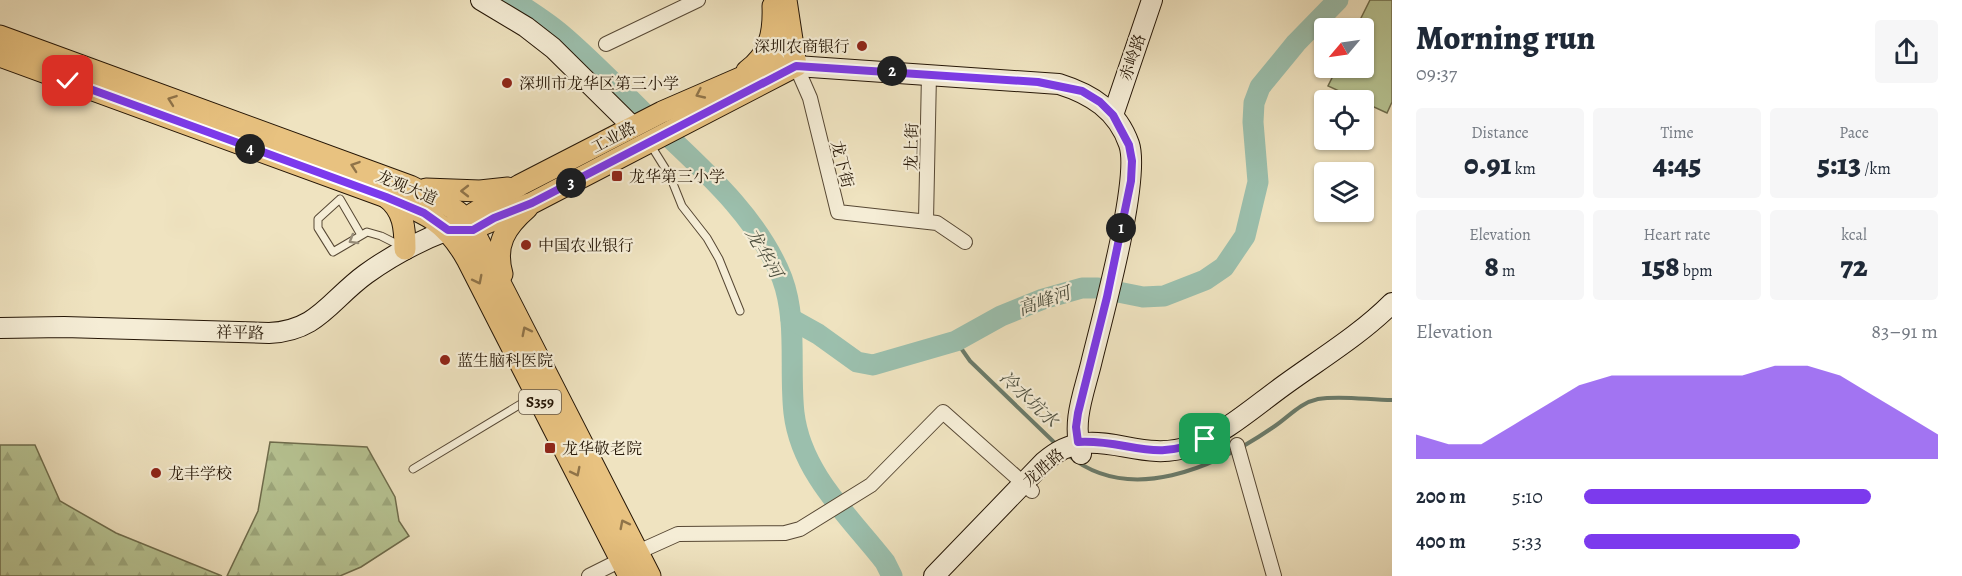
<!DOCTYPE html>
<html lang="en">
<head>
<meta charset="utf-8">
<style>
	:root { --surface:#fff; --page:#f6f6f7; --text:#1f2937; --muted:#747a83; --accent:#7c3aed }
	body { margin:0; font-family:Alegreya,"Noto Serif SC",serif; background:var(--page); color:var(--text); height:100vh; display:flex; flex-direction:column; font-size:22px; white-space:nowrap }
	* { box-sizing:border-box; margin:0 }
	p { font-size:20px; color:var(--muted) }
	.icon { flex:none; width:33px; height:33px; fill:none; stroke:currentColor; stroke-width:2; stroke-linecap:round; stroke-linejoin:round }
	.map { position:relative; flex:1; overflow:hidden }
	.sheet { display:flex; flex-direction:column; background:var(--surface); width:570px }
	.sheet>* { flex:none }
	.needle { width:39px; rotate:241deg }
	.controls { position:absolute; left:1314px; top:18px; display:grid; gap:12px }
	.controls a { display:grid; place-items:center; width:60px; height:60px; border-radius:6px; background:var(--surface); box-shadow:0 2px 4px #0004; font-size:30px }
	.pin { position:absolute; display:grid; place-items:center; width:51px; height:51px; color:#fff; margin:-26px; border-radius:12px; box-shadow:0 3px 9px #0006 }
	.km { position:absolute; width:30px; height:30px; margin:-15px; border-radius:50%; background:#222; color:#fff; font-size:16px; line-height:30px; text-align:center }
	.round { display:grid; place-items:center; flex:none; width:63px; height:63px; border-radius:6px; background:var(--page) }
	.overview { display:flex; align-items:center; justify-content:space-between; height:102px; padding:0 24px }
	h1 { font-size:33px; font-weight:800; line-height:45px }
	.stats { display:grid; grid-template-columns:repeat(3,1fr); gap:9px; height:102px; padding:6px 24px }
	.stats div { display:grid; align-content:center; border-radius:6px; background:var(--page); text-align:center }
	.stats b { font-size:30px; font-weight:800 }
	.stats small { font-size:16px; font-weight:400 }
	.stats p { font-size:16px }
	.chart { height:168px; padding:12px 24px }
	.chart p { display:flex; justify-content:space-between }
	.chart svg { width:100%; height:108px; margin-top:6px; fill:var(--accent); opacity:.7 }
	ul { padding:0 24px; list-style:none; font-size:20px }
	li { display:grid; grid-template-columns:96px 72px 1fr; align-items:center; height:45px }
	li i { height:15px; border-radius:8px; background:var(--accent) }
	main { display:flex; flex:1; min-height:0 }
	.map>svg:first-child { display:block }
	.forest { fill:url(#forest-firs); stroke:#6e6c4c; stroke-width:1.5 }
	.pitch { fill:#b7c493; stroke:#6e6c4c; stroke-width:1.5 }
	.lines { fill:none; stroke-linecap:round; stroke-linejoin:round }
	.stream { stroke:#6b7b6a; stroke-width:4 }
	.river { stroke:#9bbfad; stroke-width:21 }
	.lane-casing { stroke:#574834; stroke-width:9 }
	.street-casing { stroke:#574834; stroke-width:16 }
	.secondary-casing { stroke:#241505; stroke-width:22 }
	.primary-casing { stroke:#241505; stroke-width:23 }
	.lane { stroke:#f5edd6; stroke-width:7 }
	.street { stroke:#f5edd6; stroke-width:14 }
	.secondary { stroke:#f5edd6; stroke-width:20 }
	.primary { stroke:#e8c280; stroke-width:21 }
	.oneway { stroke:#907449 }
	.oneway2 { stroke:#978c78 }
	.route-casing { stroke:#fff; stroke-width:12 }
	.route { stroke:#7c3aed; stroke-width:8 }
	.poi-dot { fill:#8f2418; stroke:#f5edd6; stroke-width:2 }
	.labels { text-anchor:middle; stroke-width:4.5; stroke-linejoin:round; paint-order:stroke }
	.shield { fill:#f5edd6; stroke:#635644; stroke-width:1.5 }
	.shield-label { font-size:15px; font-weight:bold; fill:#241505 }
	.poi-label { font-size:16px; fill:#241505; stroke:#f5edd6; text-anchor:start }
	.street-label { font-size:16px; fill:#241505; stroke:#f5edd6 }
	.water-label { font-size:18px; font-style:italic; fill:#4e5040; stroke:#f5edd6 }
</style>
</head>
<body>
<main>
<div class="map">
<svg width="1392" height="576" viewBox="0 0 1392 576">
	<defs>
		<pattern id="forest-firs" width="22" height="20" patternUnits="userSpaceOnUse" patternTransform="scale(1.5)"><rect width="22" height="20" fill="#b7c493"/><path d="M5 1l3.5 6h-7zM16 11l3.5 6h-7z" fill="#9da87d"/></pattern>
	</defs>
	<rect width="100%" height="100%" fill="#efe3c0"/>
	<filter id="stains"><feTurbulence type="fractalNoise" baseFrequency=".00333" numOctaves="4"/><feColorMatrix values="0 0 0 0 .2 0 0 0 0 .09 0 0 0 0 .02 0 0 0 .5 -.17"/></filter>
	<radialGradient id="worn" r=".72"><stop offset=".6" stop-color="#630" stop-opacity="0"/><stop offset="1" stop-color="#630" stop-opacity=".3"/></radialGradient>
	<!-- forest -->
	<g class="forest">
		<path d="M270,442L367,447L395,497L399,521L409,536L361,567L340,576H227L258,511Z"/>
		<path d="M0,445H35L60,501L116,533L222,576H0Z"/>
	</g>
	<!-- pitch -->
	<path class="pitch" d="M1370,0H1392V102L1387,113L1328,86L1337,68H1364V28H1356Z"/>
	<g class="lines">
		<!-- stream -->
		<g class="stream">
			<path d="M956,341L970,361L1058,446"/>
			<path d="M1068,455C1130,506 1215,467 1272,428C1288,418 1299,403 1318,399C1341,395 1369,400 1392,400"/>
		</g>
		<!-- river -->
		<g class="river">
			<path d="M513,0C529,11 546,21 561,34C593,61 623,93 653,122C700,167 757,215 782,278C798,321 789,369 794,413C801,473 849,516 885,562L892,576"/>
			<path d="M791,319L818,334L857,362L873,365L956,341L1001,316L1043,299L1082,288H1098L1143,297L1164,296L1205,280L1224,267L1245,236L1258,182L1253,122L1254,103L1260,87L1296,43L1338,0"/>
		</g>
		<defs>
			<g id="lane">
				<path d="M650,144L670,176L682,206L707,238L719,259L740,311"/>
				<path d="M361,235L340,199L318,219V228L333,252L367,232L381,236L401,246"/>
				<path d="M413,469L534,396"/>
			</g>
			<g id="street">
				<path d="M606,44L698,0"/>
				<path d="M796,66L810,98L838,212L937,223L965,242"/>
				<path d="M926,220L929,74"/>
				<path d="M1237,445L1274,576"/>
				<path d="M638,552L678,534L785,533L800,529L871,485L943,412L1032,491"/>
				<path d="M589,576L621,560"/>
			</g>
			<g id="secondary">
				<path d="M481,0L526,27L553,48L633,127"/>
				<path d="M785,58L796,66L1059,84C1091,94 1117,110 1129,144C1141,179 1101,322 1091,364C1083,396 1072,421 1081,454"/>
				<path d="M1113,115L1152,0"/>
				<path d="M0,328L64,327L269,333C318,331 330,300 366,274C391,256 419,241 448,230"/>
				<path d="M934,576L1044,462C1093,418 1135,466 1191,446C1225,433 1254,407 1283,386C1320,359 1360,335 1392,303"/>
			</g>
			<g id="primary">
				<path d="M0,36L410,186L446,204L458,212L473,230L650,576"/>
				<path d="M0,56L386,197C425,213 445,220 467,259L629,576"/>
				<path d="M747,71C770,54 774,33 773,6"/>
				<path d="M426,189L480,191L508,188"/>
				<path d="M386,197C404,210 405,229 405,249"/>
				<path d="M453,226L520,185L662,112L775,63"/>
				<path d="M461,230C477,230 514,210 532,203L796,66L786,0"/>
				<path d="M502,274C494,245 505,227 527,208"/>
			</g>
		</defs>
		<!-- lane casing -->
		<use href="#lane" class="lane-casing"/>
		<!-- street casing -->
		<use href="#street" class="street-casing"/>
		<!-- secondary casing -->
		<use href="#secondary" class="secondary-casing"/>
		<!-- primary casing -->
		<use href="#primary" class="primary-casing"/>
		<!-- lane -->
		<use href="#lane" class="lane"/>
		<!-- street -->
		<use href="#street" class="street"/>
		<!-- secondary -->
		<use href="#secondary" class="secondary"/>
		<!-- primary -->
		<use href="#primary" class="primary"/>
	</g>
	<!-- one-way arrows -->
	<defs><path id="oneway-chevron" d="M-2-3.5L2.5 0L-2 3.5" fill="none" stroke-width="1.6" stroke-linecap="round" stroke-linejoin="round" transform="scale(1.5)"/></defs>
	<g class="oneway">
		<use href="#oneway-chevron" transform="translate(700 94) rotate(155)"/>
		<use href="#oneway-chevron" transform="translate(172 100) rotate(-160)"/>
		<use href="#oneway-chevron" transform="translate(355 166) rotate(-161)"/>
		<use href="#oneway-chevron" transform="translate(465 191) rotate(-180)"/>
		<use href="#oneway-chevron" transform="translate(478 280) rotate(63)"/>
		<use href="#oneway-chevron" transform="translate(526 331) rotate(-117)"/>
		<use href="#oneway-chevron" transform="translate(576 472) rotate(63)"/>
		<use href="#oneway-chevron" transform="translate(624 524) rotate(-117)"/>
	</g>
	<use class="oneway2" href="#oneway-chevron" transform="translate(353 240) rotate(149)"/>
	<g class="lines">
		<defs>
			<path id="route" d="M68,81L386,197L424,213L448,230H473L494,218L532,203L796,66L1038,82L1082,91L1100,102L1113,115L1129,145L1132,161L1131,181L1107,297L1078,413L1076,427L1078,442C1128,439 1153,464 1205,439"/>
		</defs>
		<!-- route casing -->
		<use href="#route" class="route-casing"/>
		<!-- route -->
		<use href="#route" class="route"/>
	</g>
	<!-- markers -->
	<g class="poi-dot">
		<circle cx="862" cy="46" r="6"/>
		<circle cx="507" cy="83" r="6"/>
		<rect x="611" y="170" width="12" height="12" rx="3"/>
		<circle cx="526" cy="245" r="6"/>
		<circle cx="445" cy="360" r="6"/>
		<rect x="544" y="442" width="12" height="12" rx="3"/>
		<circle cx="156" cy="473" r="6"/>
	</g>
	<g class="labels">
		<!-- shield labels -->
		<rect class="shield" x="519" y="390" width="42" height="24" rx="4.5"/>
		<g class="shield-label">
			<text x="540" y="407">S359</text>
		</g>
		<!-- poi labels -->
		<g class="poi-label">
			<text x="850" y="52" text-anchor="end">深圳农商银行</text>
			<text x="519" y="89">深圳市龙华区第三小学</text>
			<text x="629" y="182">龙华第三小学</text>
			<text x="538" y="251">中国农业银行</text>
			<text x="457" y="366">蓝生脑科医院</text>
			<text x="562" y="454">龙华敬老院</text>
			<text x="168" y="479">龙丰学校</text>
		</g>
		<!-- street labels -->
		<g class="street-label">
			<text transform="translate(1132 57) rotate(-71)" y="6">赤岭路</text>
			<text transform="translate(613 137) rotate(-28)" y="6">工业路</text>
			<text transform="translate(911 147) rotate(-89)" y="6">龙上街</text>
			<text transform="translate(843 164) rotate(76)" y="6">龙下街</text>
			<text transform="translate(407 187) rotate(23)" y="6">龙观大道</text>
			<text transform="translate(240 332) rotate(1)" y="6">祥平路</text>
			<text transform="translate(1043 467) rotate(-41)" y="6">龙胜路</text>
		</g>
		<!-- water labels -->
		<g class="water-label">
			<text transform="translate(764 253) rotate(60)" y="6">龙华河</text>
			<text transform="translate(1044 301) rotate(-19)" y="6">高峰河</text>
			<text transform="translate(1029 399) rotate(43)" y="6">冷水坑水</text>
		</g>
	</g>
	<rect width="100%" height="100%" filter="url(#stains)"/>
	<rect width="100%" height="100%" fill="url(#worn)"/>
</svg>
<div class="controls">
<a><svg class="needle" viewBox="-14 -14 28 28"><path d="M0-13l5 13h-10z" fill="#e53935"/><path d="M0 13l5-13h-10z" fill="#747a83"/></svg></a>
<a><svg class="icon" aria-label="locate" viewBox="0 0 24 24"><circle cx="12" cy="12" r="6"/><path d="M12 2v4M12 18v4M2 12h4M18 12h4"/></svg></a>
<a><svg class="icon" aria-label="layers" viewBox="0 0 24 24"><path d="M12 4l9 5-9 5-9-5zM3 14l9 5 9-5"/></svg></a>
</div>
<div class="pin" style="left:1205px;top:439px;background:#1e9e55"><svg class="icon" aria-label="arrive" viewBox="0 0 24 24"><path d="M6 21V4h12l-3 4 3 4H6"/></svg></div>
<div class="pin" style="left:68px;top:81px;background:#d93025"><svg class="icon" aria-label="check" viewBox="0 0 24 24"><path d="M5 12l5 5 9-10"/></svg></div>
<b class="km" style="left:1121px;top:228px">1</b>
<b class="km" style="left:892px;top:71px">2</b>
<b class="km" style="left:571px;top:183px">3</b>
<b class="km" style="left:250px;top:149px">4</b>
</div>
<section class="sheet">
<div class="overview"><div><h1>Morning run</h1><p>09:37</p></div><a class="round"><svg class="icon" aria-label="share" viewBox="0 0 24 24"><path d="M12 15V3M7 8l5-5 5 5M5 13v7h14v-7"/></svg></a></div>
<div class="stats">
<div><p>Distance</p><b>0.91<small> km</small></b></div>
<div><p>Time</p><b>4:45</b></div>
<div><p>Pace</p><b>5:13<small> /km</small></b></div>
</div>
<div class="stats">
<div><p>Elevation</p><b>8<small> m</small></b></div>
<div><p>Heart rate</p><b>158<small> bpm</small></b></div>
<div><p>kcal</p><b>72</b></div>
</div>
<div class="chart"><p><span>Elevation</span>83–91 m</p>
<svg viewBox="0 0 160 44" preserveAspectRatio="none"><path d="M0 44V34L10 38L20 38L30 30L40 22L50 14L60 10L70 10L80 10L90 10L100 10L110 6L120 6L130 10L140 18L150 26L160 34V44z"/></svg>
</div>
<ul>
<li><b>200 m</b>5:10<i style="width:81%"></i></li>
<li><b>400 m</b>5:33<i style="width:61%"></i></li>
</ul>
</section>
</main>
</body>
</html>
